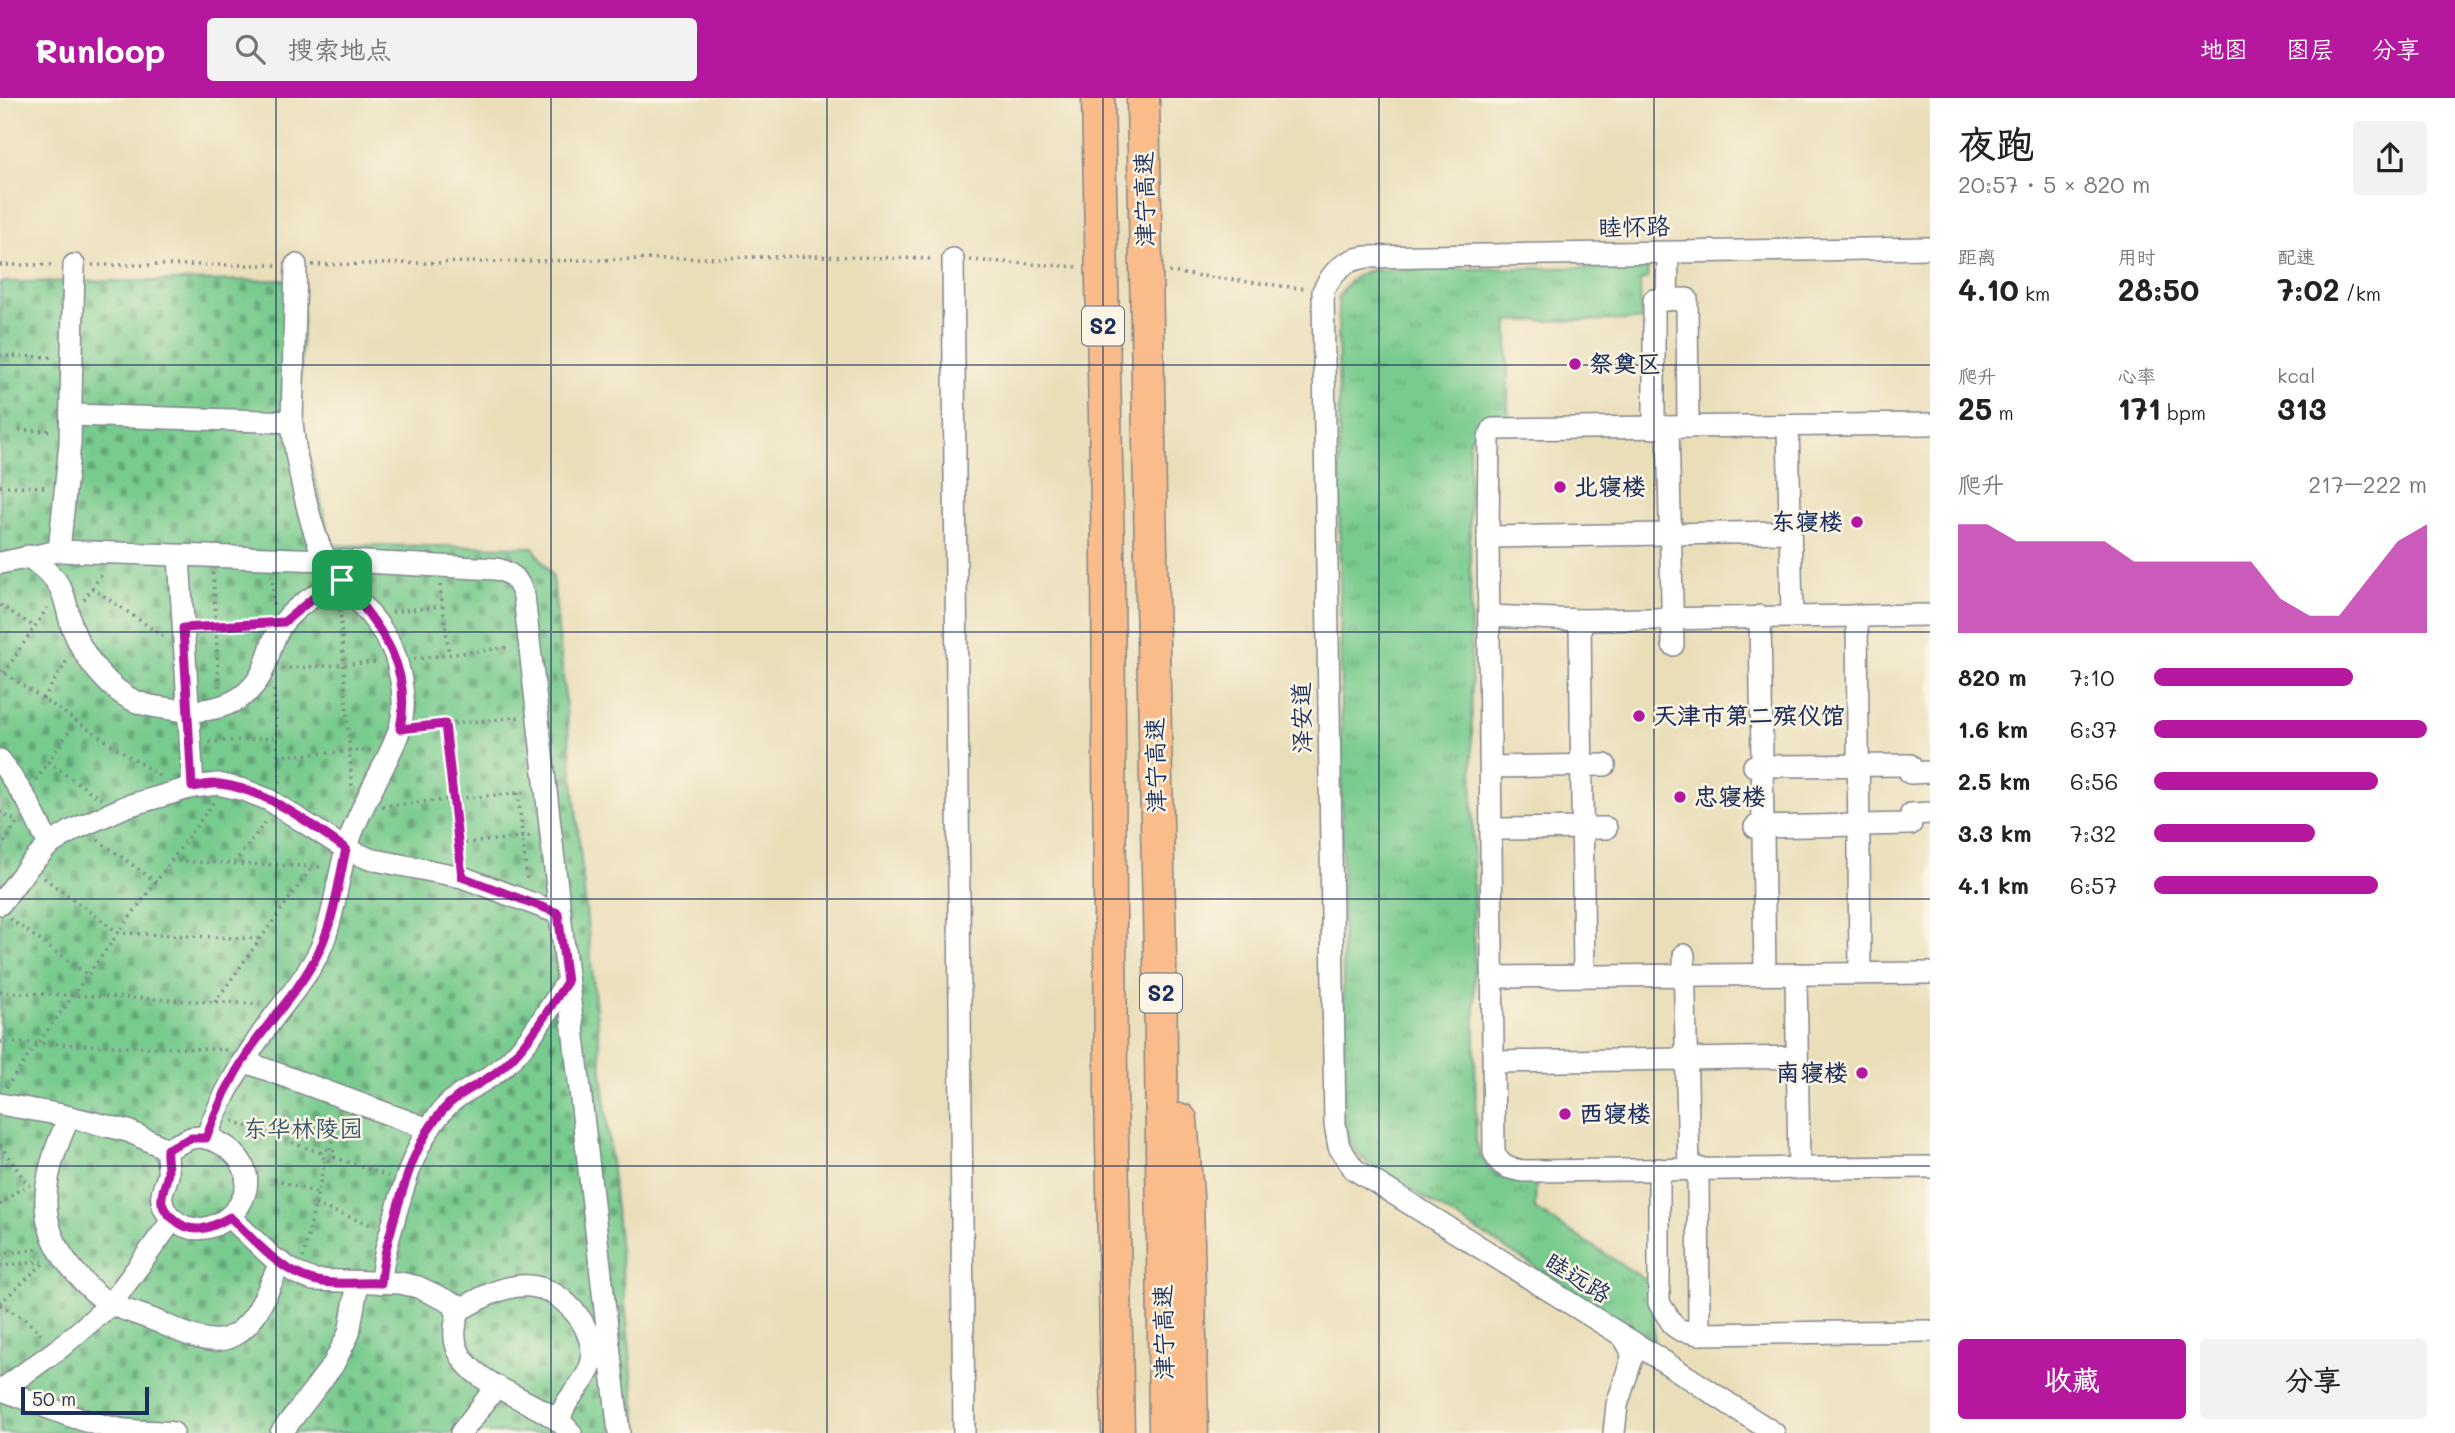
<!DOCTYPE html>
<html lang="zh">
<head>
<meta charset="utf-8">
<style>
	:root { --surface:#fff; --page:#f2f2f2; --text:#222; --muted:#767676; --accent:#b5179e }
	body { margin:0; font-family:Mali,"LXGW WenKai TC",sans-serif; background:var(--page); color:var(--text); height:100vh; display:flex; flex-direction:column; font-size:26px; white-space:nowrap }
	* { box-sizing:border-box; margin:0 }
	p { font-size:23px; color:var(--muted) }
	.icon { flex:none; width:38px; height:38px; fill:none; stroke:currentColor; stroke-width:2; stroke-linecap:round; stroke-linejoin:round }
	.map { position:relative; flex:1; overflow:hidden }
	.drawer { display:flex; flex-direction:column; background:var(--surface); width:525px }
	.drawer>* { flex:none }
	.scale { position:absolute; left:21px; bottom:18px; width:128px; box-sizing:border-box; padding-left:7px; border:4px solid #1b2f5e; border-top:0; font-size:19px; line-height:24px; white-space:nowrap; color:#1b2f5e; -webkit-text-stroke:5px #fcf5e5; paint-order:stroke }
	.pin { position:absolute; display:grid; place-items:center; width:60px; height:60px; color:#fff; margin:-30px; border-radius:14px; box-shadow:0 4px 10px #0006 }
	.round { display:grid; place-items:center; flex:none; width:74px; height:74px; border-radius:7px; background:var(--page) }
	.headline { display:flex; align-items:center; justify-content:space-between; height:119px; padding:0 28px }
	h1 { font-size:38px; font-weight:800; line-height:52px }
	.figures { display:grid; grid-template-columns:repeat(3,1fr); gap:10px; height:119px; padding:7px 28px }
	.figures div { display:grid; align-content:center }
	.figures b { font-size:30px; font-weight:800 }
	.figures small { font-size:19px; font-weight:400 }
	.figures p { font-size:19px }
	.chart { height:196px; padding:14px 28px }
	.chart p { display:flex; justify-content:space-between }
	.chart svg { width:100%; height:126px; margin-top:7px; fill:var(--accent); opacity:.7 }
	.primary-button { display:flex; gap:14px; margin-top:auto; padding:14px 28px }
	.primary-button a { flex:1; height:80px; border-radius:7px; background:var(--accent); color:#fff; font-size:28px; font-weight:800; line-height:80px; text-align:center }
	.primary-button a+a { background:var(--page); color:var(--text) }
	ul { padding:0 28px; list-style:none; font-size:23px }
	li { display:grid; grid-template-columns:112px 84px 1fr; align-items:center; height:52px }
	li i { height:18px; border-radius:9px; background:var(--accent) }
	header { display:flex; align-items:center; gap:42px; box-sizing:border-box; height:98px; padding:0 35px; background:var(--accent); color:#fff }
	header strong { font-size:33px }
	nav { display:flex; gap:38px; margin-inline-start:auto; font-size:24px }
	.search { width:490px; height:63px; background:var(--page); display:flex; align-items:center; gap:18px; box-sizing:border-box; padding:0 24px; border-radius:7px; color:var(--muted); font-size:26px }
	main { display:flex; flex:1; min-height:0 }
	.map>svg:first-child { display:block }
	.grass { fill:url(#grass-tufts); stroke:#4a7d76; stroke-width:2 }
	.cemetery { fill:url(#cemetery-stones); stroke:#4a7d76; stroke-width:2 }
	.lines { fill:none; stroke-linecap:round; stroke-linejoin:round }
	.minor-casing { stroke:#82868c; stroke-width:24 }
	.highway-casing { stroke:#82868c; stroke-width:35 }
	.path { stroke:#82868c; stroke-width:3.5; stroke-dasharray:2 5; stroke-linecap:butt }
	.minor { stroke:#fff; stroke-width:21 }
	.highway { stroke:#f9bc8a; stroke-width:32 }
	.highway-bridge-casing { stroke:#82868c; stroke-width:35; stroke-linecap:butt }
	.highway-bridge { stroke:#f9bc8a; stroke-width:32 }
	.route-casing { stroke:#fff; stroke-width:14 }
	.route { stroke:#b5179e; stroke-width:9 }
	.grid { fill:none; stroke:#1b2f5e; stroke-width:2; stroke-opacity:0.55 }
	.poi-dot { fill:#b5179e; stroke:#fcf5e5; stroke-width:2.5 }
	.labels { text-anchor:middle; stroke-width:5; stroke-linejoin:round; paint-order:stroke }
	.shield { fill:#fcf5e5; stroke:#5e6a86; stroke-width:2 }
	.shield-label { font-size:23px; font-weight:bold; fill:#1b2f5e }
	.street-label { font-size:24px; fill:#1b2f5e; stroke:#fcf5e5 }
	.poi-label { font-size:24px; font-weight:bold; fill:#1b2f5e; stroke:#fcf5e5; text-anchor:start }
	.park-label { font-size:24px; fill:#32566a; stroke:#fcf5e5 }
</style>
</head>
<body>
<header>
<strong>Runloop</strong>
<div class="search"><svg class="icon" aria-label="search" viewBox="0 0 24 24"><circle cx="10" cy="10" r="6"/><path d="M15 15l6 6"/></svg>搜索地点</div>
<nav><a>地图</a><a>图层</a><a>分享</a></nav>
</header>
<main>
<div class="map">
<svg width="1930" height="1335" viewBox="0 0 1930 1335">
	<defs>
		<pattern id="grass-tufts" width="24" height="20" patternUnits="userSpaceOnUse" patternTransform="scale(1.75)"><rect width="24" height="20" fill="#78cb8e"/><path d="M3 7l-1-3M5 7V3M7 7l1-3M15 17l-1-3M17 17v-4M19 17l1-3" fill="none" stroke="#62a577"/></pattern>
		<pattern id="cemetery-stones" width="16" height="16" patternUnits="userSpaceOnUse" patternTransform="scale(1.75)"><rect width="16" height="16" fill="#78cb8e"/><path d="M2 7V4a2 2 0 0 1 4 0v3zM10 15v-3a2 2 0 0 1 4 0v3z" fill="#62a577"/></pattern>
	</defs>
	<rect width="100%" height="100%" fill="#fcf5e5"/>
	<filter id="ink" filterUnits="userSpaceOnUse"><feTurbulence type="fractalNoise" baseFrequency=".0143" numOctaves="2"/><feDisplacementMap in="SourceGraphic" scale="14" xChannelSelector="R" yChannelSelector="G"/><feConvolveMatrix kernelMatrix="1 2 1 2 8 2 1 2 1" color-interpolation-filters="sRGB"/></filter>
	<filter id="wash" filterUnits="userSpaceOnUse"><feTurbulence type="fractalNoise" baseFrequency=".00686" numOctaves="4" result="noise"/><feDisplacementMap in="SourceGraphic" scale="28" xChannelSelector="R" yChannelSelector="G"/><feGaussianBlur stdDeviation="1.57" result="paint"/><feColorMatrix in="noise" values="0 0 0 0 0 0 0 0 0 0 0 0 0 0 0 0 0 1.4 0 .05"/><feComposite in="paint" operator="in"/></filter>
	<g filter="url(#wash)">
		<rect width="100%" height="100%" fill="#eadeb9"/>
		<!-- grass -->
		<path class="grass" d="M1647,169L1648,181L1640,182L1641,222L1508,223V320C1490,322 1473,327 1469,347L1476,1043C1488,1084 1498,1078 1536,1080L1535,1111L1652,1186L1654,1243L1365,1063C1352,1053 1347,1042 1344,1026L1338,201C1344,186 1356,177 1370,172Z"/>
		<!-- cemetery -->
		<path class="cemetery" d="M304,182L299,319L332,447L533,449L553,479L638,1335H0V184Z"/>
	</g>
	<g filter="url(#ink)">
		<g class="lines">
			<defs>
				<g id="minor">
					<path d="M953,161L964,1335"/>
					<path d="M1667,202L1668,155"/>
					<path d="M71,317L292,324"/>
					<path d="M1930,326L1493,331L1489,340L1488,439L1494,1054C1500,1069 1509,1071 1524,1073L1930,1069"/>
					<path d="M1788,328L1792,517"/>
					<path d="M1668,329L1673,547"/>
					<path d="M1654,330V202L1687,201L1688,329"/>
					<path d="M1488,439L1789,434"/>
					<path d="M59,453L326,462L496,471C513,475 518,481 524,498L619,1335"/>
					<path d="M28,458C38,466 49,474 56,483C66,496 67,514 72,529C82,557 108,592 137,604C150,609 164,610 179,612C202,614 226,611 245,596C270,575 265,555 279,531C291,509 321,494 342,482"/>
					<path d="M179,458L193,689"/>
					<path d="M0,465L59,453L70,345L74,167"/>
					<path d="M1857,517L1860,875"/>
					<path d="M1490,518L1580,522L1930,517"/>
					<path d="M1760,518L1765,876"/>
					<path d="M1580,522L1584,878"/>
					<path d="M0,662L28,704L49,747"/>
					<path d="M1754,668L1910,667"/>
					<path d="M1491,669L1605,667"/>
					<path d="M1910,675L1930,674"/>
					<path d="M1911,716L1930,715"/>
					<path d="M1755,729L1911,726"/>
					<path d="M1492,731L1606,730"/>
					<path d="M0,806L28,769L49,747L73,732L127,708L193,689L218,686L244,692L269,702L346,751L370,761L462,779L558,815"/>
					<path d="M1684,857L1689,1071"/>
					<path d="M1796,876L1799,1069"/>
					<path d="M1493,879L1930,875"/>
					<path d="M243,963L429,1031"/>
					<path d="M1494,964L1796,959"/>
					<path d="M0,1006L57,1016L128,1033L167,1051"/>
					<path d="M69,1019C45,1074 30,1122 74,1173C84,1185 95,1197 109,1205C122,1212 140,1216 154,1222C174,1230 203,1247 225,1241C256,1232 268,1190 280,1165"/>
					<path d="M201,1039C218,1042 231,1049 241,1064C265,1103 207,1152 173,1121C168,1117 163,1110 162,1103C160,1095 166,1086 168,1077C169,1069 166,1060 167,1051L191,1040Z"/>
					<path d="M206,1040C222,995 246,958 273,920C289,899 307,878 319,854C334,822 336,786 346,752C355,722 371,693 385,665C392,650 400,636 402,620C405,603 402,585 398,568C390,528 347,496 327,463C310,436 295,357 292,324L296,167"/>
					<path d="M1698,1070L1699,1236"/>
					<path d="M1659,1071V1205L1674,1228L1680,1232L1699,1236L1930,1233"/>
					<path d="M230,1119L272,1159L296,1175L313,1182L400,1185L418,1189L452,1205L458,1216C435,1287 540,1295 571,1335"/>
					<path d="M381,1185C383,1158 388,1143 395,1118C406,1080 416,1043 443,1012C458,994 481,987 499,972C527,950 547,913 567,884"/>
					<path d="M452,1205L465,1209C510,1182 547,1175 581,1222C588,1233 594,1251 592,1263C587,1287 563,1299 560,1323"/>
					<path d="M0,1291C39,1306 77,1323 119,1331C136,1334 155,1333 173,1335"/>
					<path d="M0,1293L61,1249L111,1206L173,1121"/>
					<path d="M281,1335L333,1267L349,1235L358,1184"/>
					<path d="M461,1335L496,1289"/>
					<path d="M1614,1335L1617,1307L1632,1260L1631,1252L1624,1240"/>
					<path d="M1774,1335L1660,1261L1354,1071L1339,1049L1335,1026L1323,193C1333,173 1344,162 1366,159L1930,150"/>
				</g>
				<g id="highway">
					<path d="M1108,455L1111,995L1118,1335"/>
					<path d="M1151,456L1160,859L1165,1335"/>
					<path d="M1181,1022L1187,1098L1192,1335"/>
				</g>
			</defs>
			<!-- minor casing -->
			<use href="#minor" class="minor-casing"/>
			<!-- highway casing -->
			<use href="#highway" class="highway-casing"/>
			<!-- path -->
			<g class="path">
				<path d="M970,162L1078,169"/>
				<path d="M0,167H56"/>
				<path d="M92,167H280"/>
				<path d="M312,167L812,158L934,161"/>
				<path d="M1169,174L1307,191"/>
				<path d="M0,258L54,259"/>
				<path d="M19,332L52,333"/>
				<path d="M0,388L47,389"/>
				<path d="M213,475L219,589"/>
				<path d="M272,477L273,507"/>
				<path d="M440,487L449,556"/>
				<path d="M92,490L166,540"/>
				<path d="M84,502L103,474"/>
				<path d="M0,507L35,529"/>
				<path d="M340,511L352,689"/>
				<path d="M392,514L442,508"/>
				<path d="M199,529L261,525"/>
				<path d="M414,561L511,549"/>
				<path d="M282,571L379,564"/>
				<path d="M0,572L162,680"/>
				<path d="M4,575L47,510"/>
				<path d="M274,592L280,689"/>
				<path d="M43,601L68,561"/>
				<path d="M445,626L460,760"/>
				<path d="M419,629L520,619"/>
				<path d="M209,644L277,640"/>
				<path d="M278,658L371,652"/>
				<path d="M48,664L101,701"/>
				<path d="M36,682L76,623"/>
				<path d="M518,695L527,783"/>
				<path d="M382,708L528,694"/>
				<path d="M0,714L17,724L0,751"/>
				<path d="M98,742L156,784"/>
				<path d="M458,746L533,738"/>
				<path d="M171,763L323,769"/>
				<path d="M234,765L267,722"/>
				<path d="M44,780L119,835L261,841"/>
				<path d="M10,821L88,877"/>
				<path d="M0,894L260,906"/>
				<path d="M215,904L312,769"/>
				<path d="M0,944L229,952"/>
				<path d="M6,989L214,704"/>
				<path d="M233,1023L321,1055L325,1063L334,1061L335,1056L333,1052L326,1051L321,1055"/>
				<path d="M0,1047L28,1087"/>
				<path d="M330,1051L342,1017"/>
				<path d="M334,1059L388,1078"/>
				<path d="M274,1081L317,1095"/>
				<path d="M0,1107L16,1094L30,1087"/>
				<path d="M315,1107L372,1127"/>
				<path d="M0,1156L40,1151"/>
				<path d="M303,1160L325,1063"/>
				<path d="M0,1168L43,1163"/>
				<path d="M0,1205L45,1164"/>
				<path d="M0,1207L25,1221L43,1238"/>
			</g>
			<!-- minor -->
			<use href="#minor" class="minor"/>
			<!-- highway -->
			<use href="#highway" class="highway"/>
			<defs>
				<g id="highway-bridge">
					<path d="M1098,0L1108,455"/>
					<path d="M1143,0L1151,456"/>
				</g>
			</defs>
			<!-- highway-bridge casing -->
			<use href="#highway-bridge" class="highway-bridge-casing"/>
			<!-- highway-bridge -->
			<use href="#highway-bridge" class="highway-bridge"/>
		</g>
	</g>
	<g class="lines" filter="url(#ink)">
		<defs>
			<path id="route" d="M342,482C379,529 413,566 400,631L445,626L462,779L558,815L567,884C547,913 527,950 499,972C481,987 458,994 443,1012C416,1043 406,1080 395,1118C388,1143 383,1159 381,1185C359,1184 331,1188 310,1181C278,1171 254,1142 230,1119C211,1130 193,1138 175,1122C169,1118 164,1112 162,1105C160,1094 168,1083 168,1073C168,1065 166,1058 167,1051L191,1040H206C217,1009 231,980 249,953C271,920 301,891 318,855C334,823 338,786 346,751C309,725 267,692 220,686C211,685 201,688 192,689L183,530L284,524L318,496Z"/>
		</defs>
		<!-- route casing -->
		<use href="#route" class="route-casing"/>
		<!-- route -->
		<use href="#route" class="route"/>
	</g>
	<!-- grid -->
	<path class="grid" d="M276,0V1335M551,0V1335M827,0V1335M1103,0V1335M1379,0V1335M1654,0V1335M0,267H1930M0,534H1930M0,801H1930M0,1068H1930"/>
	<!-- markers -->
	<g class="poi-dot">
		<circle cx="1575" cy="266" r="7"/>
		<circle cx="1560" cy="389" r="7"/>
		<circle cx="1857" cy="424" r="7"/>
		<circle cx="1639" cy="618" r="7"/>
		<circle cx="1680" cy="699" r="7"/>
		<circle cx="1862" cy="975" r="7"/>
		<circle cx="1565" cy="1016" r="7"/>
	</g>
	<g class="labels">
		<!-- shield labels -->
		<g class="shield">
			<rect x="1082" y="208.5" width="42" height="39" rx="5"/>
			<rect x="1140" y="875.5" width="42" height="39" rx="5"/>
		</g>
		<g class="shield-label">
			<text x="1103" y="236">S2</text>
			<text x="1161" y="903">S2</text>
		</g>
		<!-- street labels -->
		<g class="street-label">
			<text transform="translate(1145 101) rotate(-91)" y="8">津宁高速</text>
			<text transform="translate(1634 129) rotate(-1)" y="8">睦怀路</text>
			<text transform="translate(1302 620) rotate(-91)" y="8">泽安道</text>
			<text transform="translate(1156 667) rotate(-91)" y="8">津宁高速</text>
			<text transform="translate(1578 1180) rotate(32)" y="8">睦远路</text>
			<text transform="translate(1164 1234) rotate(-91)" y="8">津宁高速</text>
		</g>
		<!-- poi labels -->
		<g class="poi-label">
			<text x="1589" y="274">祭奠区</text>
			<text x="1574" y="397">北寝楼</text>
			<text x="1843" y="432" text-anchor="end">东寝楼</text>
			<text x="1653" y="626">天津市第二殡仪馆</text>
			<text x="1694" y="707">忠寝楼</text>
			<text x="1848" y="983" text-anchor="end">南寝楼</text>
			<text x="1579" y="1024">西寝楼</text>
		</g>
		<!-- park labels -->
		<g class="park-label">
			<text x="303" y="1039">东华林陵园</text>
		</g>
	</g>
</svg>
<div class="scale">50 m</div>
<div class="pin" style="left:342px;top:482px;background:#1e9e55"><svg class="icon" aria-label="arrive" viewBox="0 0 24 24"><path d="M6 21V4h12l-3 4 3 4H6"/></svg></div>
</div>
<section class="drawer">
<div class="headline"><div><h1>夜跑</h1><p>20:57 · 5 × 820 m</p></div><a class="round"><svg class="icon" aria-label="share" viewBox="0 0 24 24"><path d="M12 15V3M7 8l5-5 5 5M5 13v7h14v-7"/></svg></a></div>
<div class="figures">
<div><p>距离</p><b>4.10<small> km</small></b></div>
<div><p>用时</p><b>28:50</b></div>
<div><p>配速</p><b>7:02<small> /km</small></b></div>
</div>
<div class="figures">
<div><p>爬升</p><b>25<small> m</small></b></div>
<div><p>心率</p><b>171<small> bpm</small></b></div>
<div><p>kcal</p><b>313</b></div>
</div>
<div class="chart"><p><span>爬升</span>217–222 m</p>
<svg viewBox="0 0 160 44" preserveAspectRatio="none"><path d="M0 44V6L10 6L20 12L30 12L40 12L50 12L60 19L70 19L80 19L90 19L100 19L110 32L120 38L130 38L140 25L150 12L160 6V44z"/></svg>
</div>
<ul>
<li><b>820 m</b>7:10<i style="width:73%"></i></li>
<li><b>1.6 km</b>6:37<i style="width:100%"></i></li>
<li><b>2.5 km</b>6:56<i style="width:82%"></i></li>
<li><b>3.3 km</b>7:32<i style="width:59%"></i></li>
<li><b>4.1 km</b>6:57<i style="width:82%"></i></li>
</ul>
<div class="primary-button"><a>收藏</a><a>分享</a></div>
</section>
</main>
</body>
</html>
